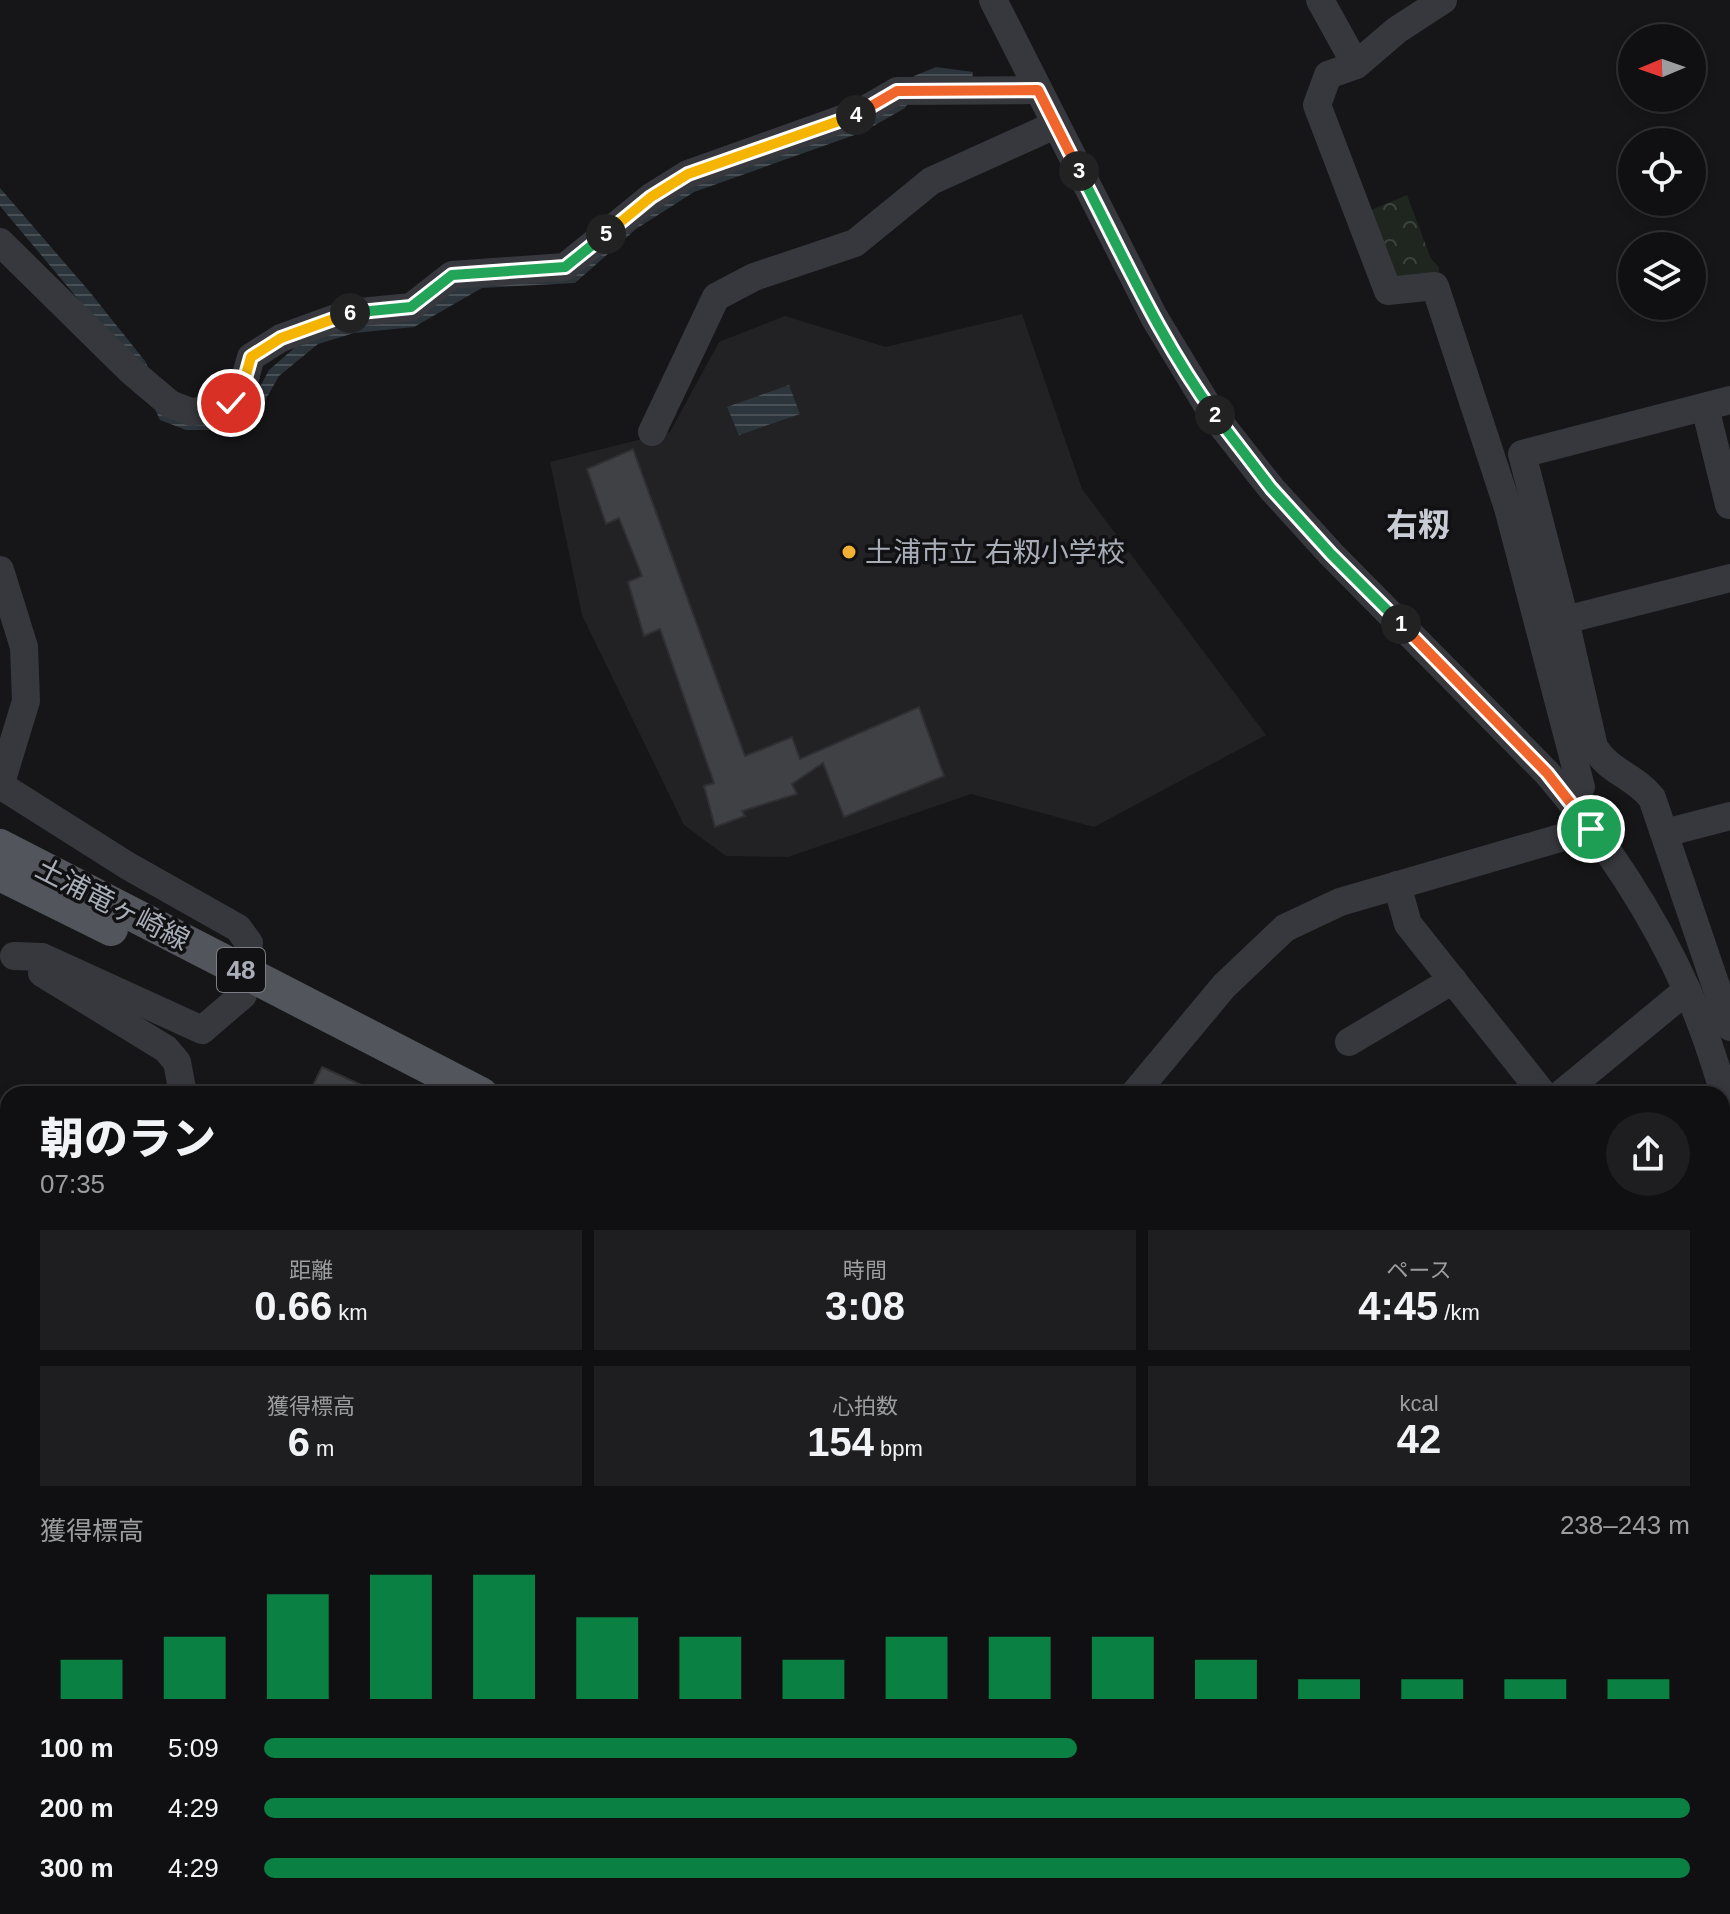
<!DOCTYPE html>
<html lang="ja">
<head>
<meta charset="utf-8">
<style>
	:root { --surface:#101012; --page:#1e1e20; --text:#f1f3f6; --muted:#9c9d9f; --line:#303032; --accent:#0b8043 }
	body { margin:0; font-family:Arial,"Noto Sans JP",sans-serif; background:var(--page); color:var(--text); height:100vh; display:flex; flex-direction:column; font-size:30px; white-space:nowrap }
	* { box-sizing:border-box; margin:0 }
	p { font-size:26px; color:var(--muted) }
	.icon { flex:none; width:44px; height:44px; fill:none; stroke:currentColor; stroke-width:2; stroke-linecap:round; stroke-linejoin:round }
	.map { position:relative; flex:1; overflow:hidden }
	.panel { position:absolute; left:0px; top:1086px; width:1730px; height:828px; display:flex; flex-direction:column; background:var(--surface); border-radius:24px 24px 0 0; box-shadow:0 4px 12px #0003,0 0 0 2px var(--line) }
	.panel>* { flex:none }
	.needle { width:52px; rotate:268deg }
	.buttons { position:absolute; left:1618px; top:24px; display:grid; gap:16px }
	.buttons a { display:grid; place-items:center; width:88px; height:88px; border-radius:50%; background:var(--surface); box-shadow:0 4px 12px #0003,0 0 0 2px var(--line); font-size:40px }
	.pin { position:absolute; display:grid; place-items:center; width:68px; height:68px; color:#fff; margin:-34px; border:4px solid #fff; border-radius:50%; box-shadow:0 2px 8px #0007 }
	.km { position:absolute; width:40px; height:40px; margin:-20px; border-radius:50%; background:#222; color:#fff; font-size:22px; line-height:40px; text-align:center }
	.round { display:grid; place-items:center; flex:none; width:84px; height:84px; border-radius:42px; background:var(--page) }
	.overview { display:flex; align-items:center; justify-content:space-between; height:136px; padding:0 40px }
	h1 { font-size:44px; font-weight:800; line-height:60px }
	.figures { display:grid; grid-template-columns:repeat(3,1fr); gap:12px; height:136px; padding:8px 40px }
	.figures div { display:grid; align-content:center; border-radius:0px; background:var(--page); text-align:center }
	.figures b { font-size:40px; font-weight:800 }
	.figures small { font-size:22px; font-weight:400 }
	.figures p { font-size:22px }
	.chart { height:224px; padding:16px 40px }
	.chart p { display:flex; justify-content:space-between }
	.chart svg { width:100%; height:144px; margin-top:8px; stroke:var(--accent); stroke-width:6 }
	ul { padding:0 40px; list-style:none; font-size:26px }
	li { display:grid; grid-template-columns:128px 96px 1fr; align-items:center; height:60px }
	li i { height:20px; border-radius:10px; background:var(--accent) }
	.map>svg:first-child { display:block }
	.built { fill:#222225 }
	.forest { fill:url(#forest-firs) }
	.park { fill:url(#park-crowns) }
	.water { fill:url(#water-rules) }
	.building { fill:#404145; stroke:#303034; stroke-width:2 }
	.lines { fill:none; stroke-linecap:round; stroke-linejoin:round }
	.path { stroke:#3d3f44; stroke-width:3; stroke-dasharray:4 6; stroke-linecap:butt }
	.minor { stroke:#37383d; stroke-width:28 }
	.major { stroke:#53555c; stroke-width:34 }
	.split-1-casing { stroke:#fff; stroke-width:16 }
	.split-2-casing { stroke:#fff; stroke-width:16 }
	.split-3-casing { stroke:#fff; stroke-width:16 }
	.split-4-casing { stroke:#fff; stroke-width:16 }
	.split-5-casing { stroke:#fff; stroke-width:16 }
	.split-6-casing { stroke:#fff; stroke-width:16 }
	.split-7-casing { stroke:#fff; stroke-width:16 }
	.split-1 { stroke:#f0652b; stroke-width:10 }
	.split-2 { stroke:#22a559; stroke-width:10 }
	.split-3 { stroke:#22a559; stroke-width:10 }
	.split-4 { stroke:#f0652b; stroke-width:10 }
	.split-5 { stroke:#f5b400; stroke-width:10 }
	.split-6 { stroke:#22a559; stroke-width:10 }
	.split-7 { stroke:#f5b400; stroke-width:10 }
	.poi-dot { fill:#f2b134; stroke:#111113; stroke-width:3 }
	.labels { text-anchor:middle; stroke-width:7; stroke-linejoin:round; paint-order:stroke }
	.shield { fill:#111113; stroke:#7b7e86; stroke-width:2 }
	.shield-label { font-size:26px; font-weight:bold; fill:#a8adb8 }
	.poi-label { font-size:28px; fill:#a8adb8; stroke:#111113; text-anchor:start }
	.street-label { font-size:28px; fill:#a8adb8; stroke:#111113 }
	.quarter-label { font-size:32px; font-weight:bold; fill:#c9ccd4; stroke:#111113 }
</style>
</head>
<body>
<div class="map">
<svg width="1730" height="1914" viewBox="0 0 1730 1914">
	<defs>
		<pattern id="forest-firs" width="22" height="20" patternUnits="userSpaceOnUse" patternTransform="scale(2)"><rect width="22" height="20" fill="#1e261f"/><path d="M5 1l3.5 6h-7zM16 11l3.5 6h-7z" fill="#3c433d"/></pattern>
		<pattern id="park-crowns" width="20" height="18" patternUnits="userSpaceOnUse" patternTransform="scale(2)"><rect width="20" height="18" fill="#1e261f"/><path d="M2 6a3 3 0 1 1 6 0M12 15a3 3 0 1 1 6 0" fill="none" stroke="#3c433d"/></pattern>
		<pattern id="water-rules" width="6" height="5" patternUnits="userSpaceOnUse" patternTransform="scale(2)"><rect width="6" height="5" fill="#2c353c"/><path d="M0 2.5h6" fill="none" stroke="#485056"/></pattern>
	</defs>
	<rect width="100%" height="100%" fill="#161618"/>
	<!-- built -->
	<path class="built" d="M1022,314L1082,489L1266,735L1094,827L971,794L788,857L726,856L684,825L582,615L550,462L670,432L719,342L785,316L886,347Z"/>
	<!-- forest -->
	<path class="forest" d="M8,1353V1546L0,1541V1354Z"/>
	<!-- park -->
	<path class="park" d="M1407,195L1431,259L1439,267L1438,280L1391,284L1371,210Z"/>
	<!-- water -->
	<g class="water">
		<path d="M936,67L973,72L971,87L918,88L905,108L863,132L694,192L636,229L575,283L482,288L414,327L354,333L318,344L279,376L263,404L240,420L211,430H186L160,420L135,367L0,206V188L89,291L145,361L167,409L234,408L255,396L269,370L314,331L477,276L568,273L689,180L899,97L914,76Z"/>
		<path d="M789,385L800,414L739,435L727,407Z"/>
	</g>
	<!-- building -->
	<g class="building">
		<path d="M633,449L745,756L792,737L800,759L919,707L944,776L844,817L823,763L792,784L797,794L742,811L745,816L715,827L704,786L714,783L660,629L644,636L628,582L642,576L619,518L606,524L587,469Z"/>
		<path d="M322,1067L381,1094H309Z"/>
	</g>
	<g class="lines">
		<!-- path -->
		<path class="path" d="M0,1571L8,1570"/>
		<!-- minor -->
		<g class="minor">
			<path d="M993,0L1154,317L1212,413L1271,488L1331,554L1547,773C1602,837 1652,912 1687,990C1705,1029 1717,1071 1730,1112"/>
			<path d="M1320,0L1356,65L1397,30L1443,0"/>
			<path d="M1356,65L1328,75L1317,105L1388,291L1435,286L1508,508L1581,787L1573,804"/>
			<path d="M0,242L131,371L170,404L191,412L211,410L231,403L242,389L251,357L281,338L350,313L411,307L452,275L565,267L651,197L688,174L859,113L897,91L1038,90"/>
			<path d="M1730,400L1522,454L1565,620L1594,747C1610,773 1634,775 1652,798L1730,1027"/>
			<path d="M1705,407L1729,505"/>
			<path d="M652,432L716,297L754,277L855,243L931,181L1055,125"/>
			<path d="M0,570L24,647L26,701L0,786"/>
			<path d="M1565,620L1730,578"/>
			<path d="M0,785L128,866L238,928L249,943L243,971"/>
			<path d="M1665,833L1730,816"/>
			<path d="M1397,885L1408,924L1543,1094"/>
			<path d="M14,956L42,957L202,1030L243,995"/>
			<path d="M42,973L166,1049L177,1062L183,1094"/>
			<path d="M1349,1042L1453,980"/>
			<path d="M1134,1094L1224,986L1285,928L1340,902L1591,829"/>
			<path d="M1561,1094L1687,990"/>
			<path d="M0,1136L8,1153"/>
			<path d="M1722,1305L1730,1303"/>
			<path d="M0,1683L8,1671"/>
			<path d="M1722,1710L1730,1703"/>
			<path d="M61,1906L62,1914"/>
			<path d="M110,1906L112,1914"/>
			<path d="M480,1906L488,1914"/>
			<path d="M665,1906L672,1914"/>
			<path d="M202,1914L210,1906"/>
			<path d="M340,1914L348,1906"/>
			<path d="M1003,1914L1012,1906"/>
			<path d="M1510,1914L1517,1906"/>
		</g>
		<!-- major -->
		<g class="major">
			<path d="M0,846L481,1094"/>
			<path d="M0,874L111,929"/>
			<path d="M1722,1901L1730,1909"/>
			<path d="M1684,1906L1692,1914"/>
		</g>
	</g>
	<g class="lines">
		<defs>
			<path id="split-1" d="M1401,624L1547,773L1591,829"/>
			<path id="split-2" d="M1215,415L1271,488L1331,554L1401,624"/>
			<path id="split-3" d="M1079,171C1122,253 1160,340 1215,415"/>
			<path id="split-4" d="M856,115L897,91L1038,90L1079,171"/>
			<path id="split-5" d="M606,234L651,197L688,174L856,115"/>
			<path id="split-6" d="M350,313L411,307L452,275L565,267L606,234"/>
			<path id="split-7" d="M231,403L242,389L251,357L281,338L350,313"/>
		</defs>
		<!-- split-1 casing -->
		<use href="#split-1" class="split-1-casing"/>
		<!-- split-2 casing -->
		<use href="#split-2" class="split-2-casing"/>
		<!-- split-3 casing -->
		<use href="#split-3" class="split-3-casing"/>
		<!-- split-4 casing -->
		<use href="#split-4" class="split-4-casing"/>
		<!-- split-5 casing -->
		<use href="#split-5" class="split-5-casing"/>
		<!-- split-6 casing -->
		<use href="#split-6" class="split-6-casing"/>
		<!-- split-7 casing -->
		<use href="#split-7" class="split-7-casing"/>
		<!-- split-1 -->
		<use href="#split-1" class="split-1"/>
		<!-- split-2 -->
		<use href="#split-2" class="split-2"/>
		<!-- split-3 -->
		<use href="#split-3" class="split-3"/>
		<!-- split-4 -->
		<use href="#split-4" class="split-4"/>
		<!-- split-5 -->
		<use href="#split-5" class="split-5"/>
		<!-- split-6 -->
		<use href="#split-6" class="split-6"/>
		<!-- split-7 -->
		<use href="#split-7" class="split-7"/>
	</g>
	<!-- markers -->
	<circle class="poi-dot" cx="849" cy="552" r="8"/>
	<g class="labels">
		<!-- shield labels -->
		<rect class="shield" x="217" y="948" width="48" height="44" rx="6"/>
		<g class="shield-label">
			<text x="241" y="979">48</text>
		</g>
		<!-- poi labels -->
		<g class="poi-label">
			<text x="865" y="562">土浦市立 右籾小学校</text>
		</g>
		<!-- street labels -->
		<g class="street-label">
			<text transform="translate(113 904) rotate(27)" y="10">土浦竜ヶ崎線</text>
		</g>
		<!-- quarter labels -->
		<g class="quarter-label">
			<text x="1418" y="536">右籾</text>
		</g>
	</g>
</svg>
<div class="buttons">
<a><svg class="needle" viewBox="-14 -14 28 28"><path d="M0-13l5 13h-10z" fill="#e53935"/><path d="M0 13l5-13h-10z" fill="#9c9d9f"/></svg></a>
<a><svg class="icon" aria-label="locate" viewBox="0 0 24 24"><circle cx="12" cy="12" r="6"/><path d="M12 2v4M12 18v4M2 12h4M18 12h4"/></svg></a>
<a><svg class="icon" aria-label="layers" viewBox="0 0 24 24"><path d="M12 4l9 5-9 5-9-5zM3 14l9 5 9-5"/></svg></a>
</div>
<div class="pin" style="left:1591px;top:829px;background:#1e9e55"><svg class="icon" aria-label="arrive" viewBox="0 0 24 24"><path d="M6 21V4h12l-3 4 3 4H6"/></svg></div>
<div class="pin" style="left:231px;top:403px;background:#d93025"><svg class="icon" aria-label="check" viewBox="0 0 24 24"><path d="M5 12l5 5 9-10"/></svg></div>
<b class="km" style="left:1401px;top:624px">1</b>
<b class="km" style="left:1215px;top:415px">2</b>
<b class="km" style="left:1079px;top:171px">3</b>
<b class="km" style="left:856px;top:115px">4</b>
<b class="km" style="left:606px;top:234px">5</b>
<b class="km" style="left:350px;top:313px">6</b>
<section class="panel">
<div class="overview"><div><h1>朝のラン</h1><p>07:35</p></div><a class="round"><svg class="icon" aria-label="share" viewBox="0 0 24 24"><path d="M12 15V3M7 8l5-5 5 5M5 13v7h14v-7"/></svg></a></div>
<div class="figures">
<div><p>距離</p><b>0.66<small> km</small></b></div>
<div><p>時間</p><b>3:08</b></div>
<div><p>ペース</p><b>4:45<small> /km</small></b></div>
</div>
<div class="figures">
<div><p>獲得標高</p><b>6<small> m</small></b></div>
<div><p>心拍数</p><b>154<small> bpm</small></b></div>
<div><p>kcal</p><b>42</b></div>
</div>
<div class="chart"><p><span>獲得標高</span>238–243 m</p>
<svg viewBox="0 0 160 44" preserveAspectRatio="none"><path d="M5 44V32M15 44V25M25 44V12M35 44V6M45 44V6M55 44V19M65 44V25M75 44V32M85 44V25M95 44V25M105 44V25M115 44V32M125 44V38M135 44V38M145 44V38M155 44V38"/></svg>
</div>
<ul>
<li><b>100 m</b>5:09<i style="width:57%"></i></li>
<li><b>200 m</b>4:29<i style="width:100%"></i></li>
<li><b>300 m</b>4:29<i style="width:100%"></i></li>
</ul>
</section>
</div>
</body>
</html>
